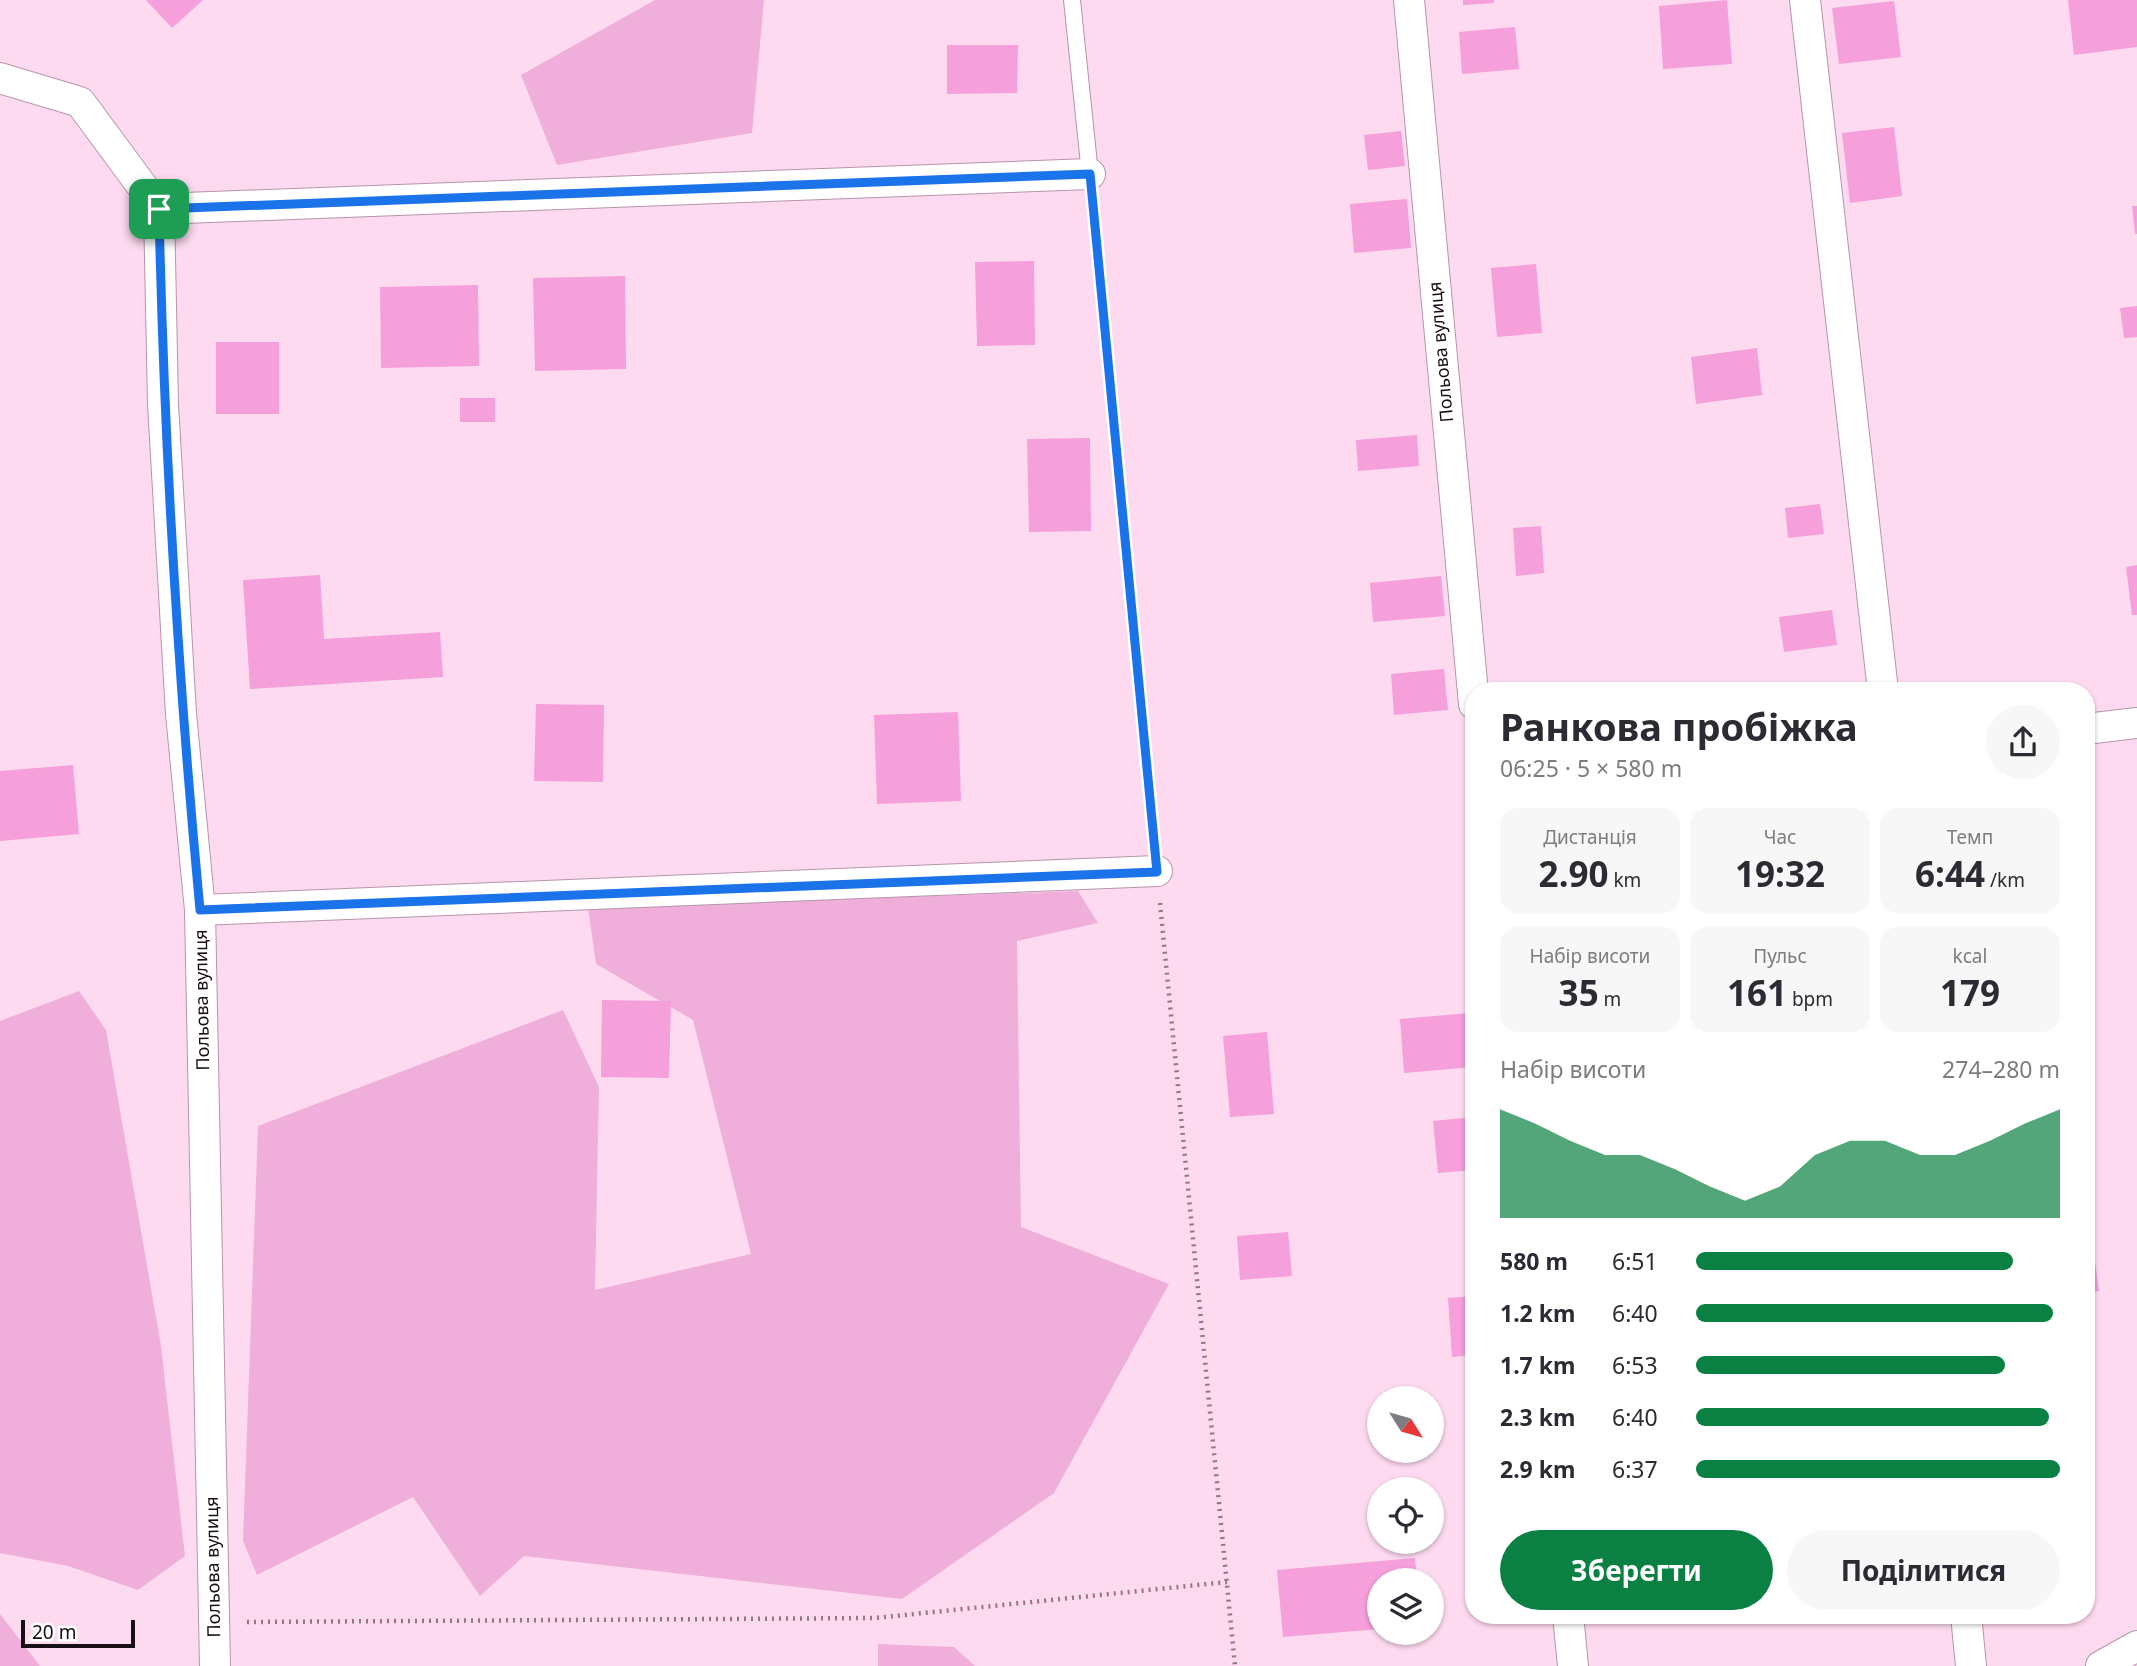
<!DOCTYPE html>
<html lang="uk">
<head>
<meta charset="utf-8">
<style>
	:root { --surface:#fff; --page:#f7f7f7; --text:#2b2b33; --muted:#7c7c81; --accent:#0b8043 }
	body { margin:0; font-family:"Noto Sans",sans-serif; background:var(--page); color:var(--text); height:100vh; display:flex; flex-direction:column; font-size:26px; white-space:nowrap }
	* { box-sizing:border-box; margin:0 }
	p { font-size:23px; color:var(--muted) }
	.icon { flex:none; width:38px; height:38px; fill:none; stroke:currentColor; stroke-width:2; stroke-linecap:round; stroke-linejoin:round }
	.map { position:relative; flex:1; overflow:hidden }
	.drawer { position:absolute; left:1465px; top:682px; width:630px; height:942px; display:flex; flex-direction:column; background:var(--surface); border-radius:28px; box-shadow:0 2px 5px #0004 }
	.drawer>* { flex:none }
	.needle { width:46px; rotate:127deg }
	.buttons { position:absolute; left:1367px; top:1386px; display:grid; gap:14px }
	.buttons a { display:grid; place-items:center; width:77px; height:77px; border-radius:50%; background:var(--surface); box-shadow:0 2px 5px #0004; font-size:35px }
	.scale { position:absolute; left:21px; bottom:18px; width:114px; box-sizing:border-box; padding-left:7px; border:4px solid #1a0e16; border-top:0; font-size:19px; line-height:24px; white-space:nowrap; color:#1a0e16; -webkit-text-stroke:5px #fff; paint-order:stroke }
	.pin { position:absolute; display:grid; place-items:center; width:60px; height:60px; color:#fff; margin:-30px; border-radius:14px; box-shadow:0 4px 10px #0006 }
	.round { display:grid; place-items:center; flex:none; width:74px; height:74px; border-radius:37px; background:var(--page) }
	.head { display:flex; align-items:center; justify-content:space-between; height:119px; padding:0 35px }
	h1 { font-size:38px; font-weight:700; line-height:52px }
	.stats { display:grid; grid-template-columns:repeat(3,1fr); gap:10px; height:119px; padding:7px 35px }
	.stats div { display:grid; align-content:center; border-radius:18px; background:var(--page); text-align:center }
	.stats b { font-size:35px; font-weight:700 }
	.stats small { font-size:19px; font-weight:400 }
	.stats p { font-size:19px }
	.chart { height:196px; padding:14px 35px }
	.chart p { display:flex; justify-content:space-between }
	.chart svg { width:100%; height:126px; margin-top:7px; fill:var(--accent); opacity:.7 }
	.primary-button { display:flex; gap:14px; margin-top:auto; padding:14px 35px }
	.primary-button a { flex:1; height:80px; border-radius:42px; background:var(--accent); color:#fff; font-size:28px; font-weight:700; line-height:80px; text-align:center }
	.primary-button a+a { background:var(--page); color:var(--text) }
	ul { padding:0 35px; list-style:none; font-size:23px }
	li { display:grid; grid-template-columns:112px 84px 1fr; align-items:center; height:52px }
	li i { height:18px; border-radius:9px; background:var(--accent) }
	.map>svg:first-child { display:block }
	.green { fill:#f0afdb }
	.building { fill:#f59fdb }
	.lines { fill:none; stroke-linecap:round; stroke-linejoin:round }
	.service-casing { stroke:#b695ab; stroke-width:18 }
	.minor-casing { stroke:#b695ab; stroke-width:32 }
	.path { stroke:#907888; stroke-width:4.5; stroke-dasharray:2 5; stroke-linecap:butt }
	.service { stroke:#fff; stroke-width:16 }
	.minor { stroke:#fff; stroke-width:30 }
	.route-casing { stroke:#fff; stroke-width:14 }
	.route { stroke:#1a73e8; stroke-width:9 }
	.labels { text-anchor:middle; stroke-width:6; stroke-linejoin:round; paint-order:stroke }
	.street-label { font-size:18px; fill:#1a0e16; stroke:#fff }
</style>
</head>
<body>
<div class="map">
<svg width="2137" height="1666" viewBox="0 0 2137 1666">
	<rect width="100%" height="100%" fill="#fedaf1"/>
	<!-- green -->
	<g class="green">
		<path d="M655,0H764L752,133L557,165L521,75Z"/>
		<path d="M1078,891L1098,923L1017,941L1021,1227L1169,1284L1054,1493L902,1599L524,1556L480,1596L413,1497L257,1575L243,1541L258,1126L563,1010L599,1087L595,1290L751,1254L693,1020L596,964L588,908Z"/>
		<path d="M79,991L106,1030L161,1346L185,1556L138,1590L68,1566L0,1553V1021Z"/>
		<path d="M0,1614L40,1666H0Z"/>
		<path d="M878,1644L954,1647L975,1666H878Z"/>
	</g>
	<!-- building -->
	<g class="building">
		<path d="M146,0H203L172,28Z"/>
		<path d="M1463,0H1494V3L1463,5Z"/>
		<path d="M1727,0L1732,64L1663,69L1659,6Z"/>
		<path d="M2068,0H2137V47L2074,55Z"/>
		<path d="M1894,1L1901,57L1839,64L1832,8Z"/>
		<path d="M1515,27L1519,69L1462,74L1459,32Z"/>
		<path d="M947,45H1018L1017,93L947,94Z"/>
		<path d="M1894,127L1902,196L1850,203L1842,133Z"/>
		<path d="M1401,131L1405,166L1368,170L1364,135Z"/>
		<path d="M1407,199L1411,248L1354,253L1350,204Z"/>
		<path d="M2132,206H2137V234H2135Z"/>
		<path d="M1034,261L1035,345L977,346L975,262Z"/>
		<path d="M1536,264L1542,333L1497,337L1491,268Z"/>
		<path d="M625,276L626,369L535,371L533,278Z"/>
		<path d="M478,285L479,366L381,368L380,287Z"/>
		<path d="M2137,306V337L2124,338L2120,308Z"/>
		<rect x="216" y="342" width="63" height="72"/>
		<path d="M1757,348L1762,395L1696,404L1691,357Z"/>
		<rect x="460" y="398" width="35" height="24"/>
		<path d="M1417,435L1419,466L1358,471L1356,440Z"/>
		<path d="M1090,438L1091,531L1029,532L1027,439Z"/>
		<path d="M1820,504L1824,534L1788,538L1785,508Z"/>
		<path d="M1541,526L1544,573L1516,576L1513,528Z"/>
		<path d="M2137,565V615H2132L2126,567Z"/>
		<path d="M320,575L324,639L440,632L443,677L250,689L243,580Z"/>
		<path d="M1441,576L1445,616L1373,622L1370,583Z"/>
		<path d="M1832,610L1837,645L1784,652L1779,617Z"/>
		<path d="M1444,669L1448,710L1394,715L1391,674Z"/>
		<path d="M536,704L604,705L603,782L534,781Z"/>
		<path d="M958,712L961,801L877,804L874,715Z"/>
		<path d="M73,765L79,834L0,841V771Z"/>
		<path d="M602,1000L671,1001L669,1078L601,1077Z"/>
		<path d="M1469,1013L1473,1067L1404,1073L1400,1019Z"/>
		<path d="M1267,1032L1274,1114L1230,1117L1223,1036Z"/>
		<path d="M1474,1117V1170L1438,1173L1433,1121Z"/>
		<path d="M1288,1232L1292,1276L1240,1280L1237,1236Z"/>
		<path d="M2095,1261L2099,1291L2086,1293V1262Z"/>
		<path d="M1474,1296V1355L1452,1357L1448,1298Z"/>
		<path d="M1474,1487V1546H1472L1467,1488Z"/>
		<path d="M1415,1558L1417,1580H1379V1629L1283,1637L1277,1570Z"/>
	</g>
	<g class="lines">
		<defs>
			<path id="service" d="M1072,0L1090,174"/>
			<g id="minor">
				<path d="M1409,0L1474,704"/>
				<path d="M1805,0L1883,691"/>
				<path d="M0,78L80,102L159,209L1090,174"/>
				<path d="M159,209L163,404L181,714L200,910L215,1666"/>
				<path d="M2086,729L2137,723"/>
				<path d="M200,910L1157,871"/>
				<path d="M1568,1615L1573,1666"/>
				<path d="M1966,1615L1971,1666"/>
				<path d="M2101,1666L2137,1646"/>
			</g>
		</defs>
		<!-- service casing -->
		<use href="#service" class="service-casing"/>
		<!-- minor casing -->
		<use href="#minor" class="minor-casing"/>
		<!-- path -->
		<g class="path">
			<path d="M1093,206L1154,838"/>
			<path d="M1160,903L1235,1666"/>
			<path d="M247,1622L875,1618L1227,1582"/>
		</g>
		<!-- service -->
		<use href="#service" class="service"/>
		<!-- minor -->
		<use href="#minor" class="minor"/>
	</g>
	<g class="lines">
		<defs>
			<path id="route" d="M1090,174L1157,872L200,910C178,676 164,443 159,209Z"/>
		</defs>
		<!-- route casing -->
		<use href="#route" class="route-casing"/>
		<!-- route -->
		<use href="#route" class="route"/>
	</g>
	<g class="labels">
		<!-- street labels -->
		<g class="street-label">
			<text transform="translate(1441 352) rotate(-95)" y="6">Польова вулиця</text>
			<text transform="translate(202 1000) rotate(-91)" y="6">Польова вулиця</text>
			<text transform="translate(213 1567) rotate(-91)" y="6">Польова вулиця</text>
		</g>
	</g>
</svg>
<div class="buttons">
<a><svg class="needle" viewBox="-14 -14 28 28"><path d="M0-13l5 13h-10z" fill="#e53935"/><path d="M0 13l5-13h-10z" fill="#7c7c81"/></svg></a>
<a><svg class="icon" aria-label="locate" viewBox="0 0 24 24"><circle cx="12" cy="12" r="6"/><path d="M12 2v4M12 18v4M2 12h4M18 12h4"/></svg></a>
<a><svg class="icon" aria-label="layers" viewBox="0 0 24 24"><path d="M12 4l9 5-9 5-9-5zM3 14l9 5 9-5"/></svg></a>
</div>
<div class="scale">20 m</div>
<div class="pin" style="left:159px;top:209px;background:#1e9e55"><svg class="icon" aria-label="arrive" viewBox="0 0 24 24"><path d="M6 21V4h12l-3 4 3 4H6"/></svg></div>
<section class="drawer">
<div class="head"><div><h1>Ранкова пробіжка</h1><p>06:25 · 5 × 580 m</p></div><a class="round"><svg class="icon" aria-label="share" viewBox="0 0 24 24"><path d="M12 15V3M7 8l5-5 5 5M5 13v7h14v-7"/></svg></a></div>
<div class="stats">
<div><p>Дистанція</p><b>2.90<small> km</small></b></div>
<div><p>Час</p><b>19:32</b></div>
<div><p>Темп</p><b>6:44<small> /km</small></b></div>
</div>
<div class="stats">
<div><p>Набір висоти</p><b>35<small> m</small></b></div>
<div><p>Пульс</p><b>161<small> bpm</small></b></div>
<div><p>kcal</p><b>179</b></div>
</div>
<div class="chart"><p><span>Набір висоти</span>274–280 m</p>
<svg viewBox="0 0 160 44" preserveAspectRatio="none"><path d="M0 44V6L10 11L20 17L30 22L40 22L50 27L60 33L70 38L80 33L90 22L100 17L110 17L120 22L130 22L140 17L150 11L160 6V44z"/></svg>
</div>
<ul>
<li><b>580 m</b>6:51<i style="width:87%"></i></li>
<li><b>1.2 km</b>6:40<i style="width:98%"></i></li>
<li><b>1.7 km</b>6:53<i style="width:85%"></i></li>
<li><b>2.3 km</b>6:40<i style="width:97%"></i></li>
<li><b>2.9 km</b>6:37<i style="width:100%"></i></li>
</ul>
<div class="primary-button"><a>Зберегти</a><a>Поділитися</a></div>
</section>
</div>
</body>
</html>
